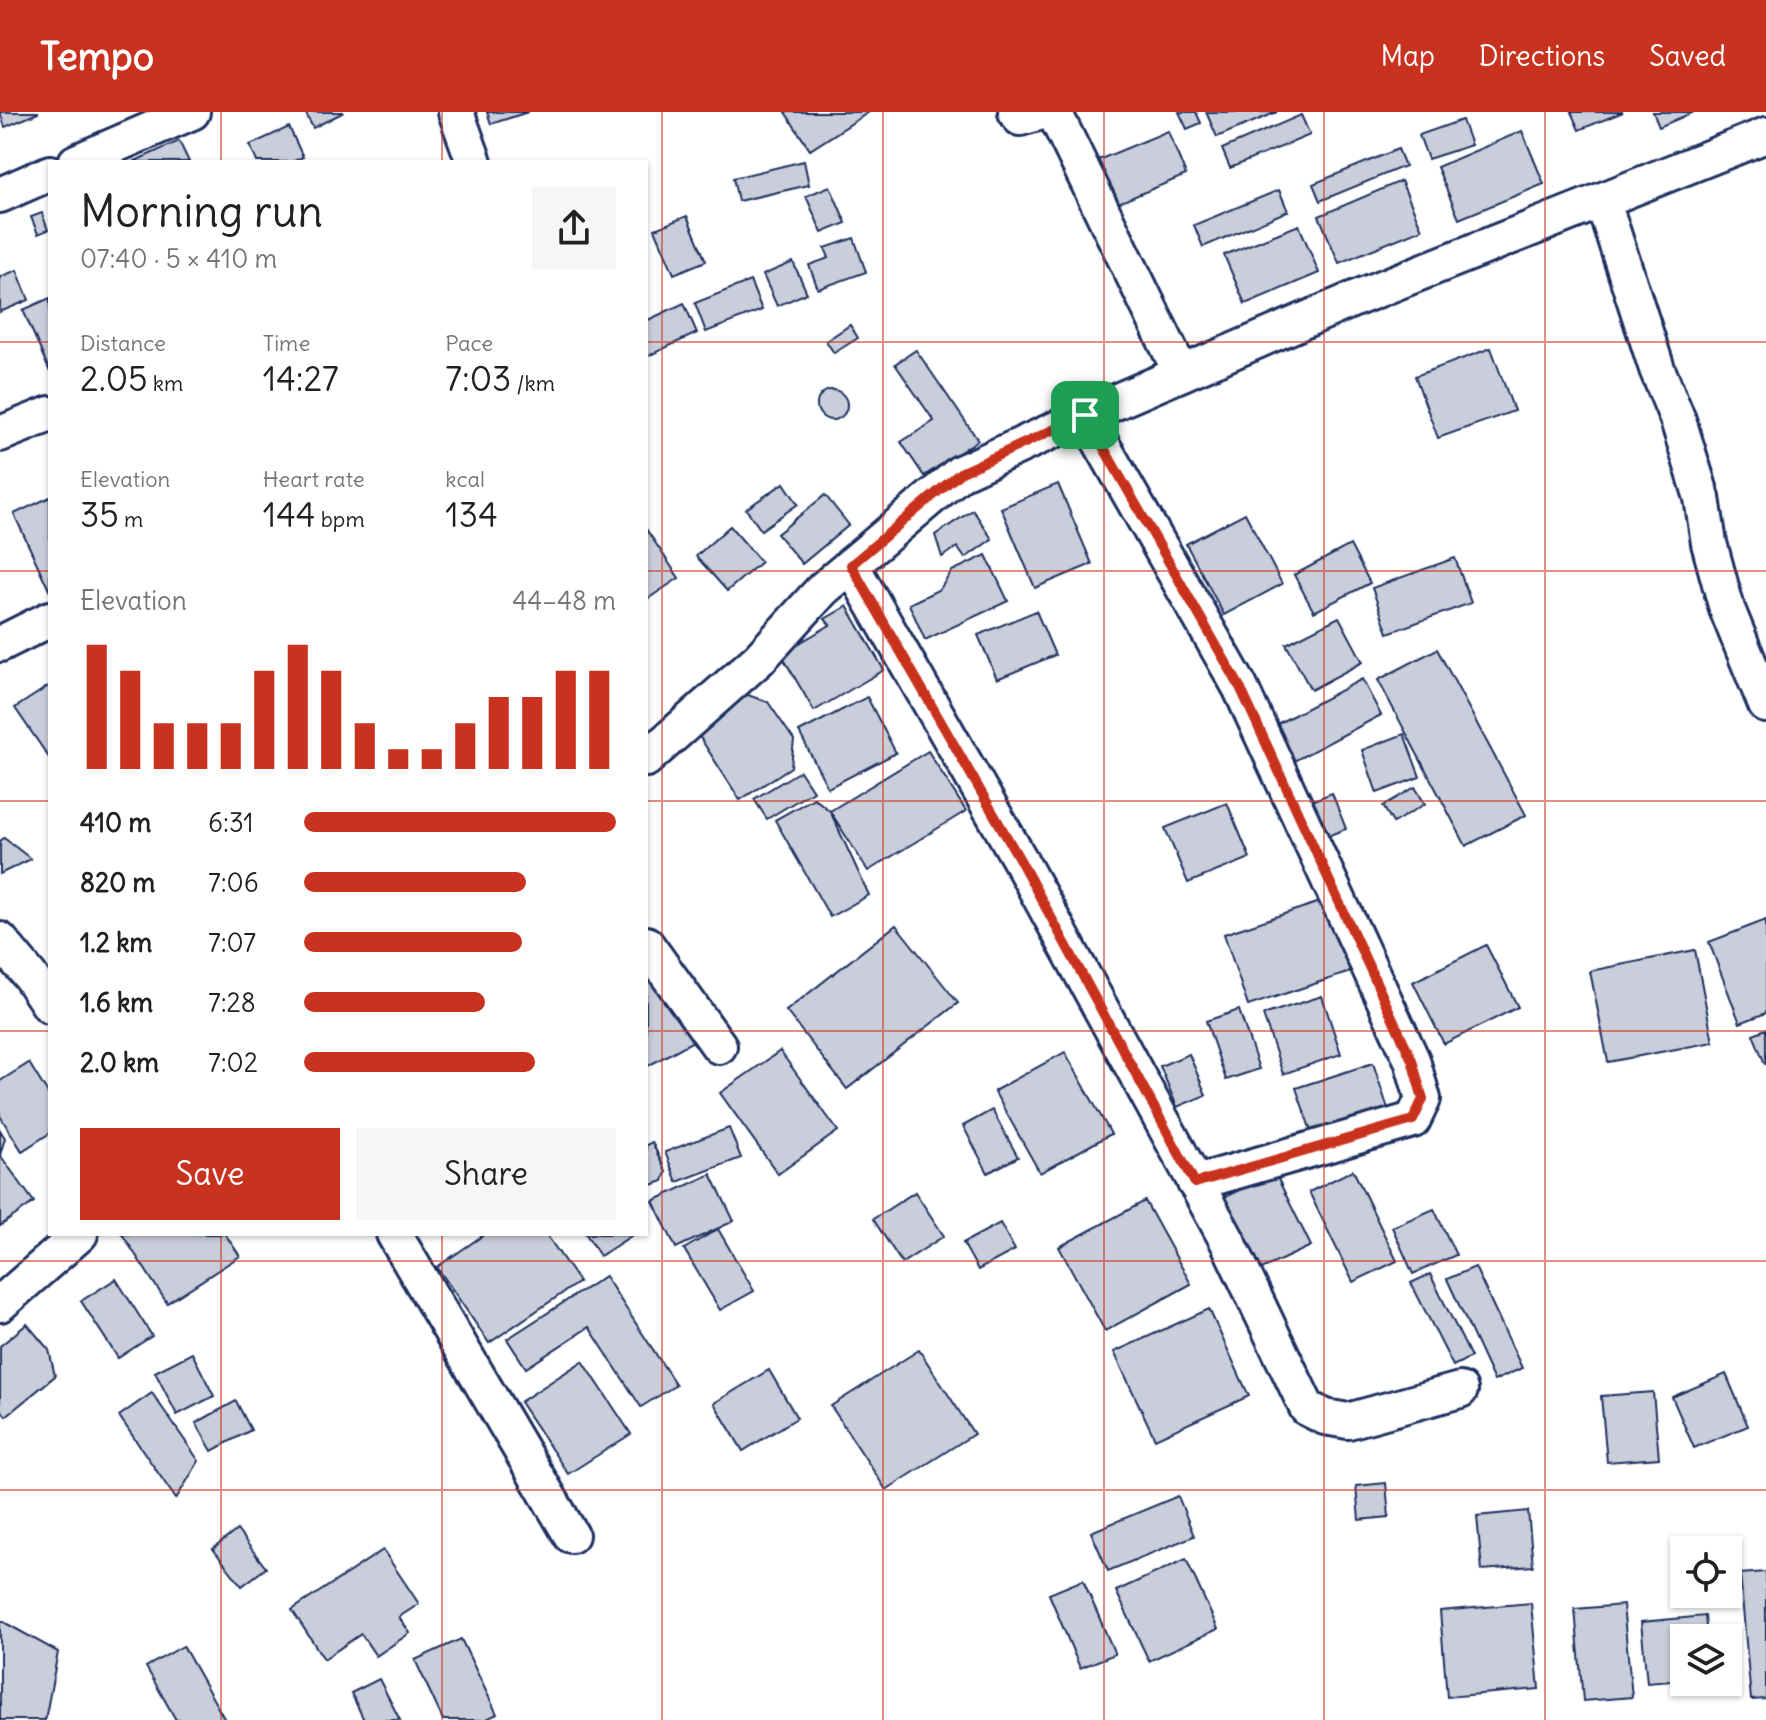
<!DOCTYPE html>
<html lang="en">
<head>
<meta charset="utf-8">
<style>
	:root { --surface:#fff; --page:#f6f6f6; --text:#202124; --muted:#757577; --accent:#c8321e }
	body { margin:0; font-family:Delius,sans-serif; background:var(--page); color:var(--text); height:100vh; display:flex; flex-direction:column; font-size:30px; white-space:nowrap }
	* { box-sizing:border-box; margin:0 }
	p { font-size:26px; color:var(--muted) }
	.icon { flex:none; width:44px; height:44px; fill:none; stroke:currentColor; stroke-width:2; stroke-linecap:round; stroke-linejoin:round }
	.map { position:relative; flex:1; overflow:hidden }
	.panel { position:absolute; left:48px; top:48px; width:600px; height:1076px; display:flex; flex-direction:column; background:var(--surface); border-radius:0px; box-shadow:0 2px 6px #0004 }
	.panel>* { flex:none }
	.controls { position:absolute; left:1670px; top:1424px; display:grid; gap:16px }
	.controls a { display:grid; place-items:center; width:72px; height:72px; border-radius:0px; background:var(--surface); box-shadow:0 2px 6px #0004; font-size:40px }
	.pin { position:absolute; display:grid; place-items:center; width:68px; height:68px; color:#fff; margin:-34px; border-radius:16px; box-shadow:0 4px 12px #0006 }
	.round { display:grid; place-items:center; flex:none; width:84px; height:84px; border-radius:0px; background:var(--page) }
	.headline { display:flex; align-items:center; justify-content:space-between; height:136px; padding:0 32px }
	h1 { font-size:44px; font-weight:600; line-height:60px }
	.figures { display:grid; grid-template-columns:repeat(3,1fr); gap:12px; height:136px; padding:8px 32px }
	.figures div { display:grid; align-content:center }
	.figures b { font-size:34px; font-weight:600 }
	.figures small { font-size:22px; font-weight:400 }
	.figures p { font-size:22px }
	.chart { height:224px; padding:16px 32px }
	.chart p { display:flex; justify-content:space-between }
	.chart svg { width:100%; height:144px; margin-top:8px; stroke:var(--accent); stroke-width:6 }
	.action { display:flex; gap:16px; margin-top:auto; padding:16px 32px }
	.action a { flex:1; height:92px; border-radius:0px; background:var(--accent); color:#fff; font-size:32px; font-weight:600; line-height:92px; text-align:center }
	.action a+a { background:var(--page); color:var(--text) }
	ul { padding:0 32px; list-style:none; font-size:26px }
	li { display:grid; grid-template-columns:128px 96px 1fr; align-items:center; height:60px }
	li i { height:20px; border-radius:10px; background:var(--accent) }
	header { display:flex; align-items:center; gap:48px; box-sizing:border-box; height:112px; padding:0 40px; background:var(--accent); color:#fff }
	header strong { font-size:38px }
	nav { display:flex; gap:44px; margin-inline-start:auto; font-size:28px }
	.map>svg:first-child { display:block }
	.building { fill:#caceda; stroke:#1b2f5e; stroke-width:2 }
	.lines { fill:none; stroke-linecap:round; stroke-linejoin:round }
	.minor-casing { stroke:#1b2f5e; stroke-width:40 }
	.minor { stroke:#fff; stroke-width:34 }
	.route-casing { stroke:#fff; stroke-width:16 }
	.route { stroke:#c8321e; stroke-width:10 }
	.grid { fill:none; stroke:#c8321e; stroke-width:2; stroke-opacity:0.55 }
</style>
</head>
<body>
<header>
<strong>Tempo</strong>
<nav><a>Map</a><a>Directions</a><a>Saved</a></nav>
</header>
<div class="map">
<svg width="1766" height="1608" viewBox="0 0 1766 1608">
	<rect width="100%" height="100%" fill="#fff"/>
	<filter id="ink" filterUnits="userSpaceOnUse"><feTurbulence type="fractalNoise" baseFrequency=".0125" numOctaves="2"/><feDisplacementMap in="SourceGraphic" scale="16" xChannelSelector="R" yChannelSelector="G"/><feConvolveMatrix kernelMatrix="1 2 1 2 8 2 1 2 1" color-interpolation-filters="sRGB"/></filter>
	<g filter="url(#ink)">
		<!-- building -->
		<g class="building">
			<path d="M0,0H38V1L5,15Z"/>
			<path d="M305,0H344L313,16Z"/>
			<path d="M487,0H528L491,12Z"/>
			<path d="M785,0H869L810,38Z"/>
			<path d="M1179,0H1196L1201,11L1187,17Z"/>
			<path d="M1206,0H1277L1217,25Z"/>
			<path d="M1571,0H1623L1579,18Z"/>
			<path d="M1653,0H1694L1659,15Z"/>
			<path d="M1301,3L1310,23L1230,56L1222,37Z"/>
			<path d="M1462,8L1471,33L1428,47L1419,23Z"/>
			<path d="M289,15L303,45L292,50H257L250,33Z"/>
			<path d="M1168,19L1186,63L1104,97L1086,53Z"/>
			<path d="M1522,19L1544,72L1459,107L1437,55Z"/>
			<path d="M179,29L189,50H133Z"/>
			<path d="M1398,37L1405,54L1320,89L1313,72Z"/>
			<path d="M804,49L809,73L738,89L733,66Z"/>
			<path d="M1401,69L1422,117L1339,151L1319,104Z"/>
			<path d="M830,74L846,111L822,121L806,84Z"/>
			<path d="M1279,78L1288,99L1203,135L1194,113Z"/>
			<path d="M42,101L48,118L38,122L31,105Z"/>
			<path d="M687,104L706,149L674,162L655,117Z"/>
			<path d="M1299,113L1319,161L1245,192L1224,143Z"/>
			<path d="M854,126L866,160L818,177L809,153L829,146L825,136Z"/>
			<path d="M793,150L807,181L777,194L763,163Z"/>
			<path d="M17,158L29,188L0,200V165Z"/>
			<path d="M750,169L762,198L706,220L695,191Z"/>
			<path d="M50,186V260L23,198Z"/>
			<path d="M684,191L697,221L646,245V209Z"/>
			<path d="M850,213L858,226L834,241L826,229Z"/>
			<path d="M1491,236L1514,299L1438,326L1415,264Z"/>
			<path d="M916,238L978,328L924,364L901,330L934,309L895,252Z"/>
			<circle cx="832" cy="293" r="15"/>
			<path d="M784,371L798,392L761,418L746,397Z"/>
			<path d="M1058,372L1092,452L1035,476L1001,396Z"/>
			<path d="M825,383L849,413L802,452L777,422Z"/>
			<path d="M50,385V480L14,402Z"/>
			<path d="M973,398L992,427L965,446L957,435L942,445L935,423Z"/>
			<path d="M1245,401L1282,472L1224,503L1186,432Z"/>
			<path d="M730,414L761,450L727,479L696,444Z"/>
			<path d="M646,417L679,466L646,488Z"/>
			<path d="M1350,433L1370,471L1314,500L1294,463Z"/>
			<path d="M986,443L1008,489L925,528L909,492L940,477L952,459Z"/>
			<path d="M1455,446L1471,491L1388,521L1372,476Z"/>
			<path d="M847,494L884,558L814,599L781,542L830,513L825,507Z"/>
			<path d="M1036,499L1055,543L997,567L978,523Z"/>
			<path d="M1339,505L1363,550L1311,578L1286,532Z"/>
			<path d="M1437,537L1526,703L1466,734L1378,568Z"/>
			<path d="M1362,567L1381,603L1294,649L1275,613Z"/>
			<path d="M50,573V647L15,596Z"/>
			<path d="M742,581L768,590L794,628L791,655L740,688L692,613Z"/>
			<path d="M867,585L896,641L828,676L799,620Z"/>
			<path d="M1404,622L1420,665L1377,681L1362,638Z"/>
			<path d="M928,639L966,699L868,759L830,699Z"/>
			<path d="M800,659L813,679L767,707L754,687Z"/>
			<path d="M1415,675L1425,692L1393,711L1383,694Z"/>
			<path d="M1332,681L1346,717L1322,726L1308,690Z"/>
			<path d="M814,686L830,699L869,783L830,805L775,708Z"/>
			<path d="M1227,691L1250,746L1188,771L1165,716Z"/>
			<path d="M4,726L31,747L0,762V729Z"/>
			<path d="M1326,788L1350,860L1248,894L1224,822Z"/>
			<path d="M1766,808V901L1740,911L1709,830Z"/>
			<path d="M896,813L958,891L847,977L786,899Z"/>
			<path d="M1486,833L1518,895L1444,932L1413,870Z"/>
			<path d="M1695,838L1713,930L1608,950L1590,859Z"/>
			<path d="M646,848L697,927L646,955Z"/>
			<path d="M1322,884L1341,942L1283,962L1263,903Z"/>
			<path d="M1239,898L1259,957L1226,968L1206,909Z"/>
			<path d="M1766,917V951L1765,952L1753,922Z"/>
			<path d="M780,939L838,1019L778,1062L720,981Z"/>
			<path d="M1065,940L1111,1022L1040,1061L994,979Z"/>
			<path d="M1189,942L1206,983L1177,995L1160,954Z"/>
			<path d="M29,951L50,985V1021L22,1039L0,1004V969Z"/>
			<path d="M1373,951L1390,1003L1314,1028L1296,976Z"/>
			<path d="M992,998L1018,1045L988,1061L963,1014Z"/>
			<path d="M729,1016L741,1046L677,1070L665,1040Z"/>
			<path d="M0,1018L5,1026L0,1043L34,1090L0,1114Z"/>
			<path d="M652,1030L666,1060L663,1069L646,1075V1033Z"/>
			<path d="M1353,1058L1397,1149L1353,1170L1309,1080Z"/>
			<path d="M1275,1061L1311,1134L1251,1162L1216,1089Z"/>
			<path d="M711,1062L734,1109L676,1136L653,1089Z"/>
			<path d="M915,1080L944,1124L902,1151L873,1107Z"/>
			<path d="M1145,1089L1191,1172L1105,1219L1059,1135Z"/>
			<path d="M1434,1097L1456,1143L1413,1162L1392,1115Z"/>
			<path d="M1000,1111L1015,1138L978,1158L963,1131Z"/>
			<path d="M718,1117L754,1179L720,1198L684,1137Z"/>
			<path d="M122,1122H225L240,1144L167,1191Z"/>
			<path d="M485,1122H546L579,1170L489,1231L437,1155Z"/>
			<path d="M586,1122H634L600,1144Z"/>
			<path d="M1475,1155L1522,1256L1494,1269L1447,1167Z"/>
			<path d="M1430,1162L1471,1245L1453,1254L1411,1171Z"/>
			<path d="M605,1164L676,1273L641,1295L589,1215L526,1256L507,1227Z"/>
			<path d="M116,1167L152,1224L118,1246L81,1189Z"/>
			<path d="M1209,1197L1249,1284L1155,1327L1114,1240Z"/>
			<path d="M27,1212L49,1238L55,1264L6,1304L0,1296V1234Z"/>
			<path d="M919,1238L974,1322L886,1378L831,1294Z"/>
			<path d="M192,1241L214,1284L177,1303L155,1260Z"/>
			<path d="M583,1249L631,1322L568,1362L520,1290Z"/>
			<path d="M769,1258L797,1306L743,1339L714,1291Z"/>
			<path d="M1726,1262L1748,1314L1694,1336L1672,1285Z"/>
			<path d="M1653,1280L1659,1346L1607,1350L1601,1284Z"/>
			<path d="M152,1281L199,1349L176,1387L119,1304Z"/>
			<path d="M236,1289L251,1318L212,1339L196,1311Z"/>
			<path d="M1386,1371L1389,1405L1359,1408L1356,1374Z"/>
			<path d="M1178,1384L1194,1424L1108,1459L1091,1420Z"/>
			<path d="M1528,1399L1533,1454L1482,1458L1477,1404Z"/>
			<path d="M237,1418L266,1456L242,1474L213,1437Z"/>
			<path d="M383,1438L419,1492L399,1505L410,1521L376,1544L361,1522L324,1547L292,1498Z"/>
			<path d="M1186,1447L1218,1517L1149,1549L1116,1479Z"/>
			<path d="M1766,1460V1587L1751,1588L1740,1462Z"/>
			<path d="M1083,1468L1115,1542L1080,1556L1049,1482Z"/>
			<path d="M1531,1491L1539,1577L1447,1585L1440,1499Z"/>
			<path d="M1623,1493L1632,1585L1583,1589L1575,1497Z"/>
			<path d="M1705,1504L1707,1526H1684V1568L1647,1571L1641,1510Z"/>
			<path d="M0,1508L58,1540L45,1608H0Z"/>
			<path d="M461,1527L497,1602L485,1608H443L415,1548Z"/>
			<path d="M183,1534L225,1608H176L146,1555Z"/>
			<path d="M379,1567L400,1608H364L351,1581Z"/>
		</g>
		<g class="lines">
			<defs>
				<g id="minor">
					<path d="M456,0L474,50"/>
					<path d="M1016,0L1020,6L1042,0"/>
					<path d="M1054,0L1181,261"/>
					<path d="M76,50L192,0"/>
					<path d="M0,83L50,61"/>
					<path d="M1603,90L1657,257L1678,308L1702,386L1709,431L1727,497L1766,593"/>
					<path d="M1085,303L1240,575L1412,948L1423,987L1413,1008L1195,1071"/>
					<path d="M0,322L50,302"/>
					<path d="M851,453L1020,748L1228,1130L1307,1296L1325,1305L1348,1309L1460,1278"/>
					<path d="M0,532L50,507"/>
					<path d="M646,647L759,547L823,477L960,361L1122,287L1354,187L1766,23"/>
					<path d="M0,828L30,864L50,894"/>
					<path d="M646,832L719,934"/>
					<path d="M394,1122L571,1423"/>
					<path d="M0,1192L80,1122"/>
				</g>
			</defs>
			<!-- minor casing -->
			<use href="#minor" class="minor-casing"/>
			<!-- minor -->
			<use href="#minor" class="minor"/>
		</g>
	</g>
	<g class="lines" filter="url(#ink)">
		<defs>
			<path id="route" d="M1085,303L1240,575L1412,948L1423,987L1413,1008L1195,1071L1020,748L851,453L960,361Z"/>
		</defs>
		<!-- route casing -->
		<use href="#route" class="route-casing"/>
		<!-- route -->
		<use href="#route" class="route"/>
	</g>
	<!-- grid -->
	<path class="grid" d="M221,0V50M442,0V50M662,0V1608M883,0V1608M1104,0V1608M1324,0V1608M1545,0V1608M0,230H50M646,230H1766M0,459H50M646,459H1766M0,689H50M646,689H1766M0,919H50M646,919H1766M221,1122V1608M442,1122V1608M0,1149H1766M0,1378H1766"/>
</svg>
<div class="controls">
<a><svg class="icon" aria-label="locate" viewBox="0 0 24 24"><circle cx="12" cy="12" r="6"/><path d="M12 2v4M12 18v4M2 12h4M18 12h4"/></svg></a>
<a><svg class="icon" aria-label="layers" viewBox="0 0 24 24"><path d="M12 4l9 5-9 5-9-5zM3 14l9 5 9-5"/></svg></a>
</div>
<div class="pin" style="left:1085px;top:303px;background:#1e9e55"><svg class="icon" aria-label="arrive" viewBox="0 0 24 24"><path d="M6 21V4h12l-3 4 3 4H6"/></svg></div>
<section class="panel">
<div class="headline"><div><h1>Morning run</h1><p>07:40 · 5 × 410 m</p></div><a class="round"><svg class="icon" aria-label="share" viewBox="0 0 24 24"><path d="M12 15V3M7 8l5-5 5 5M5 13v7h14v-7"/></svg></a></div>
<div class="figures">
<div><p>Distance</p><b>2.05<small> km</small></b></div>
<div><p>Time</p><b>14:27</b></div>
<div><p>Pace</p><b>7:03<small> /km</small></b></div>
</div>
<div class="figures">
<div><p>Elevation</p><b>35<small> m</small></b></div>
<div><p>Heart rate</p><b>144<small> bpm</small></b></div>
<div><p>kcal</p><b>134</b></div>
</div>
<div class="chart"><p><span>Elevation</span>44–48 m</p>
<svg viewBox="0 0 160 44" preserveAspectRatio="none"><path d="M5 44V6M15 44V14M25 44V30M35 44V30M45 44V30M55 44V14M65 44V6M75 44V14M85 44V30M95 44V38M105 44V38M115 44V30M125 44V22M135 44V22M145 44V14M155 44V14"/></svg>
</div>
<ul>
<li><b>410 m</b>6:31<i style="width:100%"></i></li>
<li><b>820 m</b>7:06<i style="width:71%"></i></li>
<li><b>1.2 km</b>7:07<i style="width:70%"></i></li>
<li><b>1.6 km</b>7:28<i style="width:58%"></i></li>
<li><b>2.0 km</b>7:02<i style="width:74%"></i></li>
</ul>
<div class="action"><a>Save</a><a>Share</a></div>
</section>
</div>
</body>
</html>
